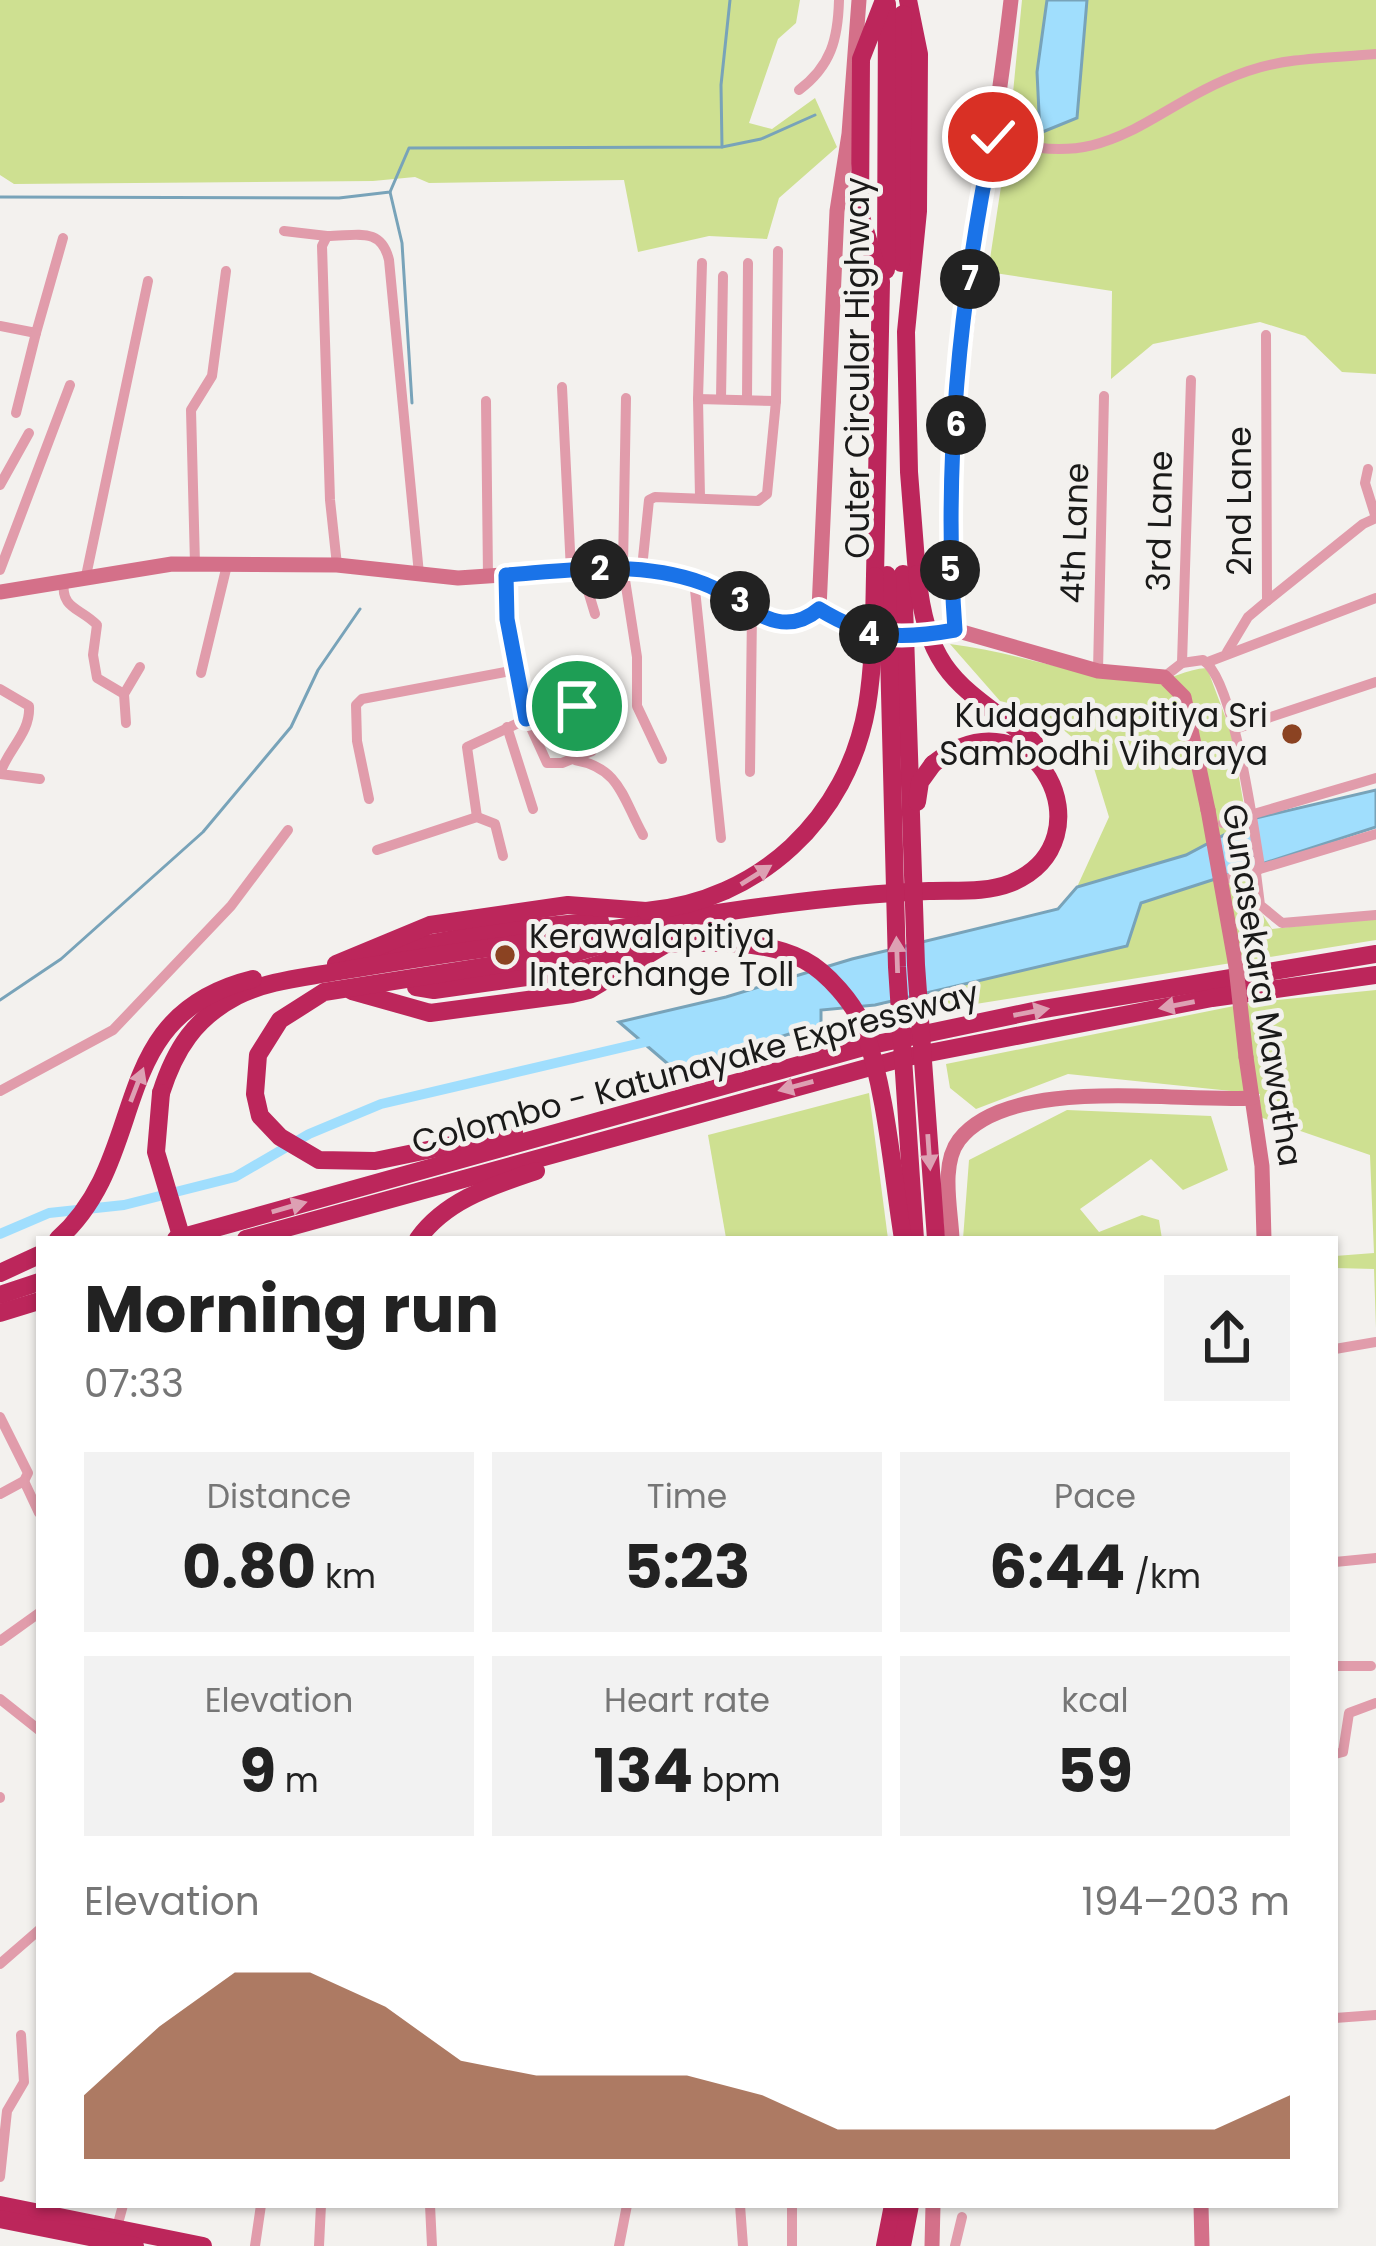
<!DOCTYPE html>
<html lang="en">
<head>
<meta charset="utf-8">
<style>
	:root { --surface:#fff; --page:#f2f2f2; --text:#222; --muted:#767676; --accent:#8b4322 }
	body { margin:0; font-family:Poppins,sans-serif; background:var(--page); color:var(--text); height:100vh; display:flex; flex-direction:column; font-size:45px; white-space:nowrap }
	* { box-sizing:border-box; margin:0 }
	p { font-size:39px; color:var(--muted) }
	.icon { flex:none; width:66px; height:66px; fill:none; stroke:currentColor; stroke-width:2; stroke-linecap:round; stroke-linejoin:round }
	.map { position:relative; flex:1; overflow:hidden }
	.panel { position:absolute; left:36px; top:1236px; width:1302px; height:972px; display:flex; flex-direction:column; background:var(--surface); border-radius:0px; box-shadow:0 3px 9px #0004 }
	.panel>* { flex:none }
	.pin { position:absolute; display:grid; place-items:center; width:102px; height:102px; color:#fff; margin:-51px; border:6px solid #fff; border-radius:50%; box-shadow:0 3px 12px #0007 }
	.km { position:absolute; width:60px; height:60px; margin:-30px; border-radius:50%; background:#222; color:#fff; font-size:33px; line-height:60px; text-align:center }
	.round { display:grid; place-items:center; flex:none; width:126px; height:126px; border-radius:0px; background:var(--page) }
	.overview { display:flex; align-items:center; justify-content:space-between; height:204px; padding:0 48px }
	h1 { font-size:66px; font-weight:700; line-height:90px }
	.stats { display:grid; grid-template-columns:repeat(3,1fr); gap:18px; height:204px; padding:12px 48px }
	.stats div { display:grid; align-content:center; border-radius:0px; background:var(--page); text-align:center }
	.stats b { font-size:60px; font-weight:700 }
	.stats small { font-size:33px; font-weight:400 }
	.stats p { font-size:33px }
	.chart { height:336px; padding:24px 48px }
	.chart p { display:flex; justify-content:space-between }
	.chart svg { width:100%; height:216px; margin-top:12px; fill:var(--accent); opacity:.7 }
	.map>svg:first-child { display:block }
	.green { fill:#cee091 }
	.water { fill:#a0defd; stroke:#78a3b9; stroke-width:3 }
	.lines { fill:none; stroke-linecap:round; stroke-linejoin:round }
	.stream { stroke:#78a3b9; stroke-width:3 }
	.canal { stroke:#a0defd; stroke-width:10 }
	.street { stroke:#e19cab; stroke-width:10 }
	.secondary { stroke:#d47089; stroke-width:15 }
	.highway { stroke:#bc265b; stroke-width:18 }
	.secondary-bridge { stroke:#d47089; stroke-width:15 }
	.highway-bridge { stroke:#bc265b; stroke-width:18 }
	.oneway { fill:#dda0b3 }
	.route-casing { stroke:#fff; stroke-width:24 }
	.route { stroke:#1a73e8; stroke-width:15 }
	.poi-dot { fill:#8b4322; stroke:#f3f1ee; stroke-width:4.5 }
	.labels { text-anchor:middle; stroke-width:10; stroke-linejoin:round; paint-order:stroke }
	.street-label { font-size:33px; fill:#1a1a19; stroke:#f3f1ee }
	.poi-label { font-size:33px; fill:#1a1a19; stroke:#f3f1ee; text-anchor:end }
</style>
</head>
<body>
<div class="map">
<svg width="1376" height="2246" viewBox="0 0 1376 2246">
	<rect width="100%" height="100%" fill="#f3f1ee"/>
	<!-- green -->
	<g class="green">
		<path d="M0,0H800L796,23L778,39L749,123L772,129L815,98L837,147L779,198L767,239L709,236L638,252L624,180L429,183L415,177L373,181L14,184L0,175Z"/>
		<path d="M1022,0H1376V374L1342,372L1305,336L1260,322L1153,344L1111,379L1112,291L988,272L1009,134Z"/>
		<path d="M950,644C1018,652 1085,680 1153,681C1168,681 1186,669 1207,668L1231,732L1247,823L1186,855L1077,887L1109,817L1089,752L1043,712L1000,701Z"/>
		<path d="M1252,867L1251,897L1272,929L1376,917V940L938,1010L930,991L1127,946L1141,903Z"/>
		<path d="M1376,990V1328L1374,1269L1335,1268V1256L1374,1253L1370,1155L1260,1117V1094L1068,1074L976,1109L950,1088L946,1064L1249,1003Z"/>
		<path d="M869,1093L888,1239L726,1238L708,1135Z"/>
		<path d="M1067,1110L1211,1116L1228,1170L1183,1190L1151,1159L1080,1209L1099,1232L1142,1215L1159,1220L1162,1239H963L969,1160Z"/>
	</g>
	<!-- water -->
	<g class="water">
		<path d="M1047,0H1087L1077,118L1040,133L1037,72Z"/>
		<path d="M1376,790V827L1141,903L1127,946L875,1005L821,1010V1039L789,1034L675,1070L619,1022L726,997L852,959L1058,909L1077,887L1186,855L1256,818Z"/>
	</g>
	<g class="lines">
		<!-- stream -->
		<g class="stream">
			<path d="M722,147L721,85L730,0"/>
			<path d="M390,192L402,243L412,403"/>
			<path d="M0,197L339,198L390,192L409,148L722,147L761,139L815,115"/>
			<path d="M0,1000L61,959L203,832L291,727L318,670L360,609"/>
		</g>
		<!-- canal -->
		<path class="canal" d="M0,1234L49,1213L124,1205L235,1177L309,1134L381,1104L654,1040"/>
		<!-- street -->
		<g class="street">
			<path d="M799,90C831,66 838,39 839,0"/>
			<path d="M993,137C1113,178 1148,105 1248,71C1288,57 1334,58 1376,54"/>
			<path d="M284,231L327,236"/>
			<path d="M0,326L36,333L63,238"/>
			<path d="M562,387L571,571"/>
			<path d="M626,398L623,567L637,657V706L662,759"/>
			<path d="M698,399L702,263"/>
			<path d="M721,399L723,276"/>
			<path d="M747,399L748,263"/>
			<path d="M486,401L488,577"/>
			<path d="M16,413L36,333"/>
			<path d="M1368,469L1365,483L1376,518"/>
			<path d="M0,485L29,433"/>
			<path d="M700,497L698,399L776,401"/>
			<path d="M195,564L191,410L212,376L226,271"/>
			<path d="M337,565L330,500L322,246L327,236C357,236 381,226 389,260L419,574"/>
			<path d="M642,568L649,500L655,497L758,501L767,494L776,401L778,251"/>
			<path d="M0,570L70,385"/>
			<path d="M582,571L595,614"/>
			<path d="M86,576L148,281"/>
			<path d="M694,580L721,838"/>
			<path d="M64,581C60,609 81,608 97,625L93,655L97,678L124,694L126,723"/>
			<path d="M1267,601L1363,524L1376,518"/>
			<path d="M1227,652L1248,617L1267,601L1266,335"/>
			<path d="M1208,662L1376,598"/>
			<path d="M1182,663L1191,380"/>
			<path d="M1098,671L1104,396"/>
			<path d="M201,673L227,565"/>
			<path d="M1164,677L1182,663L1203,660C1234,680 1253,826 1260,866L1256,873L1260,905L1282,923L1376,915"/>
			<path d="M0,689L29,706C31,733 7,750 0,774L40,779"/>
			<path d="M124,694L140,667"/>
			<path d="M577,706L527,719L547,763H562L592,751"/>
			<path d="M507,727L533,809"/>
			<path d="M1235,729L1376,682"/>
			<path d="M536,737L566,727"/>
			<path d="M575,760C620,768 622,797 643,835"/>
			<path d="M750,772L752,612"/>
			<path d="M369,799L357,741L356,705L362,699L516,670"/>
			<path d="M477,817L467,747L527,719L507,619L506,575"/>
			<path d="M1223,823L1376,778"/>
			<path d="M377,850L477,817L495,824L503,856"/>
			<path d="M1230,878L1376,834"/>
			<path d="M0,1091L113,1030L231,906L288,830"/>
			<path d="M1335,1349L1376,1342"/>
			<path d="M0,1417L28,1473L24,1481L0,1494"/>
			<path d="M24,1481L39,1513"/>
			<path d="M1335,1562L1376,1558"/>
			<path d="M0,1641L39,1613"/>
			<path d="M1335,1666H1371"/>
			<path d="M0,1699L39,1730"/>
			<path d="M1335,1754L1343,1752L1349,1713L1376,1703"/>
			<path d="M0,1798V1797"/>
			<path d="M0,1964L39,1930"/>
			<path d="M1335,2018L1376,2015"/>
			<path d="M0,2177L7,2111L24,2082L21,2035"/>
			<path d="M430,2205L432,2246"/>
			<path d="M740,2205L743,2246"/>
			<path d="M792,2205V2246"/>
			<path d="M116,2231L123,2205"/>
			<path d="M255,2246L261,2205"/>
			<path d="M319,2246L321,2205"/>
			<path d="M619,2246L627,2205"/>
			<path d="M955,2246L962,2217"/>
		</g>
		<!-- secondary -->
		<g class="secondary">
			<path d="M0,592L172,564L337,565L458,578L623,567L682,575L721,589L768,621H805L819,609L868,634L894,637L955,630L1098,671L1164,677L1184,697L1208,810"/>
			<path d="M819,609L837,211L849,134L859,0"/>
			<path d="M955,630C939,417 987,211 1011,0"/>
			<path d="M1246,1057L1262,1166L1264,1239"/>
			<path d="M952,1239C951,1210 940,1165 959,1140C1010,1074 1178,1103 1252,1098"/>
			<path d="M1201,2205L1202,2246"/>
			<path d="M932,2246L933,2205"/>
		</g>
		<!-- highway -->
		<g class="highway">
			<path d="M908,0L919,54L918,211L906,332L909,472L917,574"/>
			<path d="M901,263L903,14"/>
			<path d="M886,270L887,4"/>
			<path d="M875,576L881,282L860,214L861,59L884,0"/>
			<path d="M384,952L502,930L600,921"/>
			<path d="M336,964L430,925L568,905L646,911"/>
			<path d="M416,987L434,990L584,969L644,950"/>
			<path d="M352,991L430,1013L572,994L589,990L666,944"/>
			<path d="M161,1093C175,1049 195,1018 237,996C267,981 301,978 334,972C388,963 442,954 496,947C640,927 784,897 929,891C956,890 986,893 1011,883C1112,841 1035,684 933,764"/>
			<path d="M514,1132L375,1161L319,1160L280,1137L260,1116L255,1094L258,1055L280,1020L324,992L577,952L634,936"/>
			<path d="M58,1239C153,1154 102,1016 253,979"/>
			<path d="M176,1239L867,1046L1038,1010L1376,954"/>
			<path d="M246,1239L903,1058L1212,998L1376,975"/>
			<path d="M418,1239C446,1200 492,1186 536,1171"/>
			<path d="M0,1273L39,1255"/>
			<path d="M0,1295L39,1282"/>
			<path d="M0,1313L39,1301"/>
			<path d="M0,2205L203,2246"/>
			<path d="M0,2219L135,2246"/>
			<path d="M885,2246L893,2205"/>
			<path d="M902,2246L910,2205"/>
		</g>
		<!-- secondary-bridge -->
		<path class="secondary-bridge" d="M1208,810L1236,967L1246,1057"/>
		<!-- highway-bridge -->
		<g class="highway-bridge">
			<path d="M903,574L916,965L936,1239"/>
			<path d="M917,574C928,676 959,684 1034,742"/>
			<path d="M887,575L897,967L915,1239"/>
			<path d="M917,802L920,782L933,764"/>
			<path d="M646,911C759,901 848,818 867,706C874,663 874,619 875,576"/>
			<path d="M666,944C710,942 764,939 804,960C827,972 855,1004 864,1029C887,1094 892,1171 903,1239"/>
			<path d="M161,1093L156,1152L182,1239"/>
		</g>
	</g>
	<!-- one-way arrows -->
	<defs><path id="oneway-solid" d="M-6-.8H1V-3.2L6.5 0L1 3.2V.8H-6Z" transform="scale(3)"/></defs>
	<g class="oneway">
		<use href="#oneway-solid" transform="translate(756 875) rotate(-32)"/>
		<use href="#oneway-solid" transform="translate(897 955) rotate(-92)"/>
		<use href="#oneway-solid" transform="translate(1177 1005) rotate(169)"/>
		<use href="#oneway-solid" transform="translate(1031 1012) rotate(-11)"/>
		<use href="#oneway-solid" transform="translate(137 1085) rotate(-69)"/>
		<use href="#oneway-solid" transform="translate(796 1086) rotate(165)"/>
		<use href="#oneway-solid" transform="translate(929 1152) rotate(86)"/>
		<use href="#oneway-solid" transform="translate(289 1207) rotate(-16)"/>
	</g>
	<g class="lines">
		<defs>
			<path id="route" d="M577,706L526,719L507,619L506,575C573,570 638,560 702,583C743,597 776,645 819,609C868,639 899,640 955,630C943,467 960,297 993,137"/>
		</defs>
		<!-- route casing -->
		<use href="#route" class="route-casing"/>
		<!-- route -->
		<use href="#route" class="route"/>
	</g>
	<!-- markers -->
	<g class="poi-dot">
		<circle cx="1292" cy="734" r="12"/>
		<circle cx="505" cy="955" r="12"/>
	</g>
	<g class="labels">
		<!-- street labels -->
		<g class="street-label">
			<text transform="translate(857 368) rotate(-90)" y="12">Outer Circular Highway</text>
			<text transform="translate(1239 501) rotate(-90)" y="12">2nd Lane</text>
			<text transform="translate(1159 521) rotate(-89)" y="12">3rd Lane</text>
			<text transform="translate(1074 533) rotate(-88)" y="12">4th Lane</text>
			<text transform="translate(1263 985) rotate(81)" y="12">Gunasekara Mawatha</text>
			<text transform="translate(695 1067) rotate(-15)" y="12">Colombo - Katunayake Expressway</text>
		</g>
		<!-- poi labels -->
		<g class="poi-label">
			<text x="1268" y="727">Kudagahapitiya Sri<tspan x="1268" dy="38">Sambodhi Viharaya</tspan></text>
			<text x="529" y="948" text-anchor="start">Kerawalapitiya<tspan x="529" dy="38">Interchange Toll</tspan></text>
		</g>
	</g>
</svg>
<div class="pin" style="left:577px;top:706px;background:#1e9e55"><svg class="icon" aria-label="arrive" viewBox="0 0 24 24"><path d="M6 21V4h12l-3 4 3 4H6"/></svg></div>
<div class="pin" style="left:993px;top:137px;background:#d93025"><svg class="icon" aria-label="check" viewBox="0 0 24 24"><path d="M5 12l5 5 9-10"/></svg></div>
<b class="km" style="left:600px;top:569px">2</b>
<b class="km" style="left:740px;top:601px">3</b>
<b class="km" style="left:869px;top:634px">4</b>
<b class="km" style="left:950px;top:570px">5</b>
<b class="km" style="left:956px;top:425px">6</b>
<b class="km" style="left:970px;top:279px">7</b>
<section class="panel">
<div class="overview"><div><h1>Morning run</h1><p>07:33</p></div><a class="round"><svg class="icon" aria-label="share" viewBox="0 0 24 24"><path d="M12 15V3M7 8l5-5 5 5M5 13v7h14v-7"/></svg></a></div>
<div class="stats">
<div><p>Distance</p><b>0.80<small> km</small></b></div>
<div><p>Time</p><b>5:23</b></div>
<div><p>Pace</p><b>6:44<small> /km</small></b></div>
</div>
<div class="stats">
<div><p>Elevation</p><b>9<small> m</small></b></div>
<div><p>Heart rate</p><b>134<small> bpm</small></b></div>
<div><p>kcal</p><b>59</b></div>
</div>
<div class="chart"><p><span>Elevation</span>194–203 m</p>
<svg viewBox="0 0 160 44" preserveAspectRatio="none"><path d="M0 44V31L10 17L20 6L30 6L40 13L50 24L60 27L70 27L80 27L90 31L100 38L110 38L120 38L130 38L140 38L150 38L160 31V44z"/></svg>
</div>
</section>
</div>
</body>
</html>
